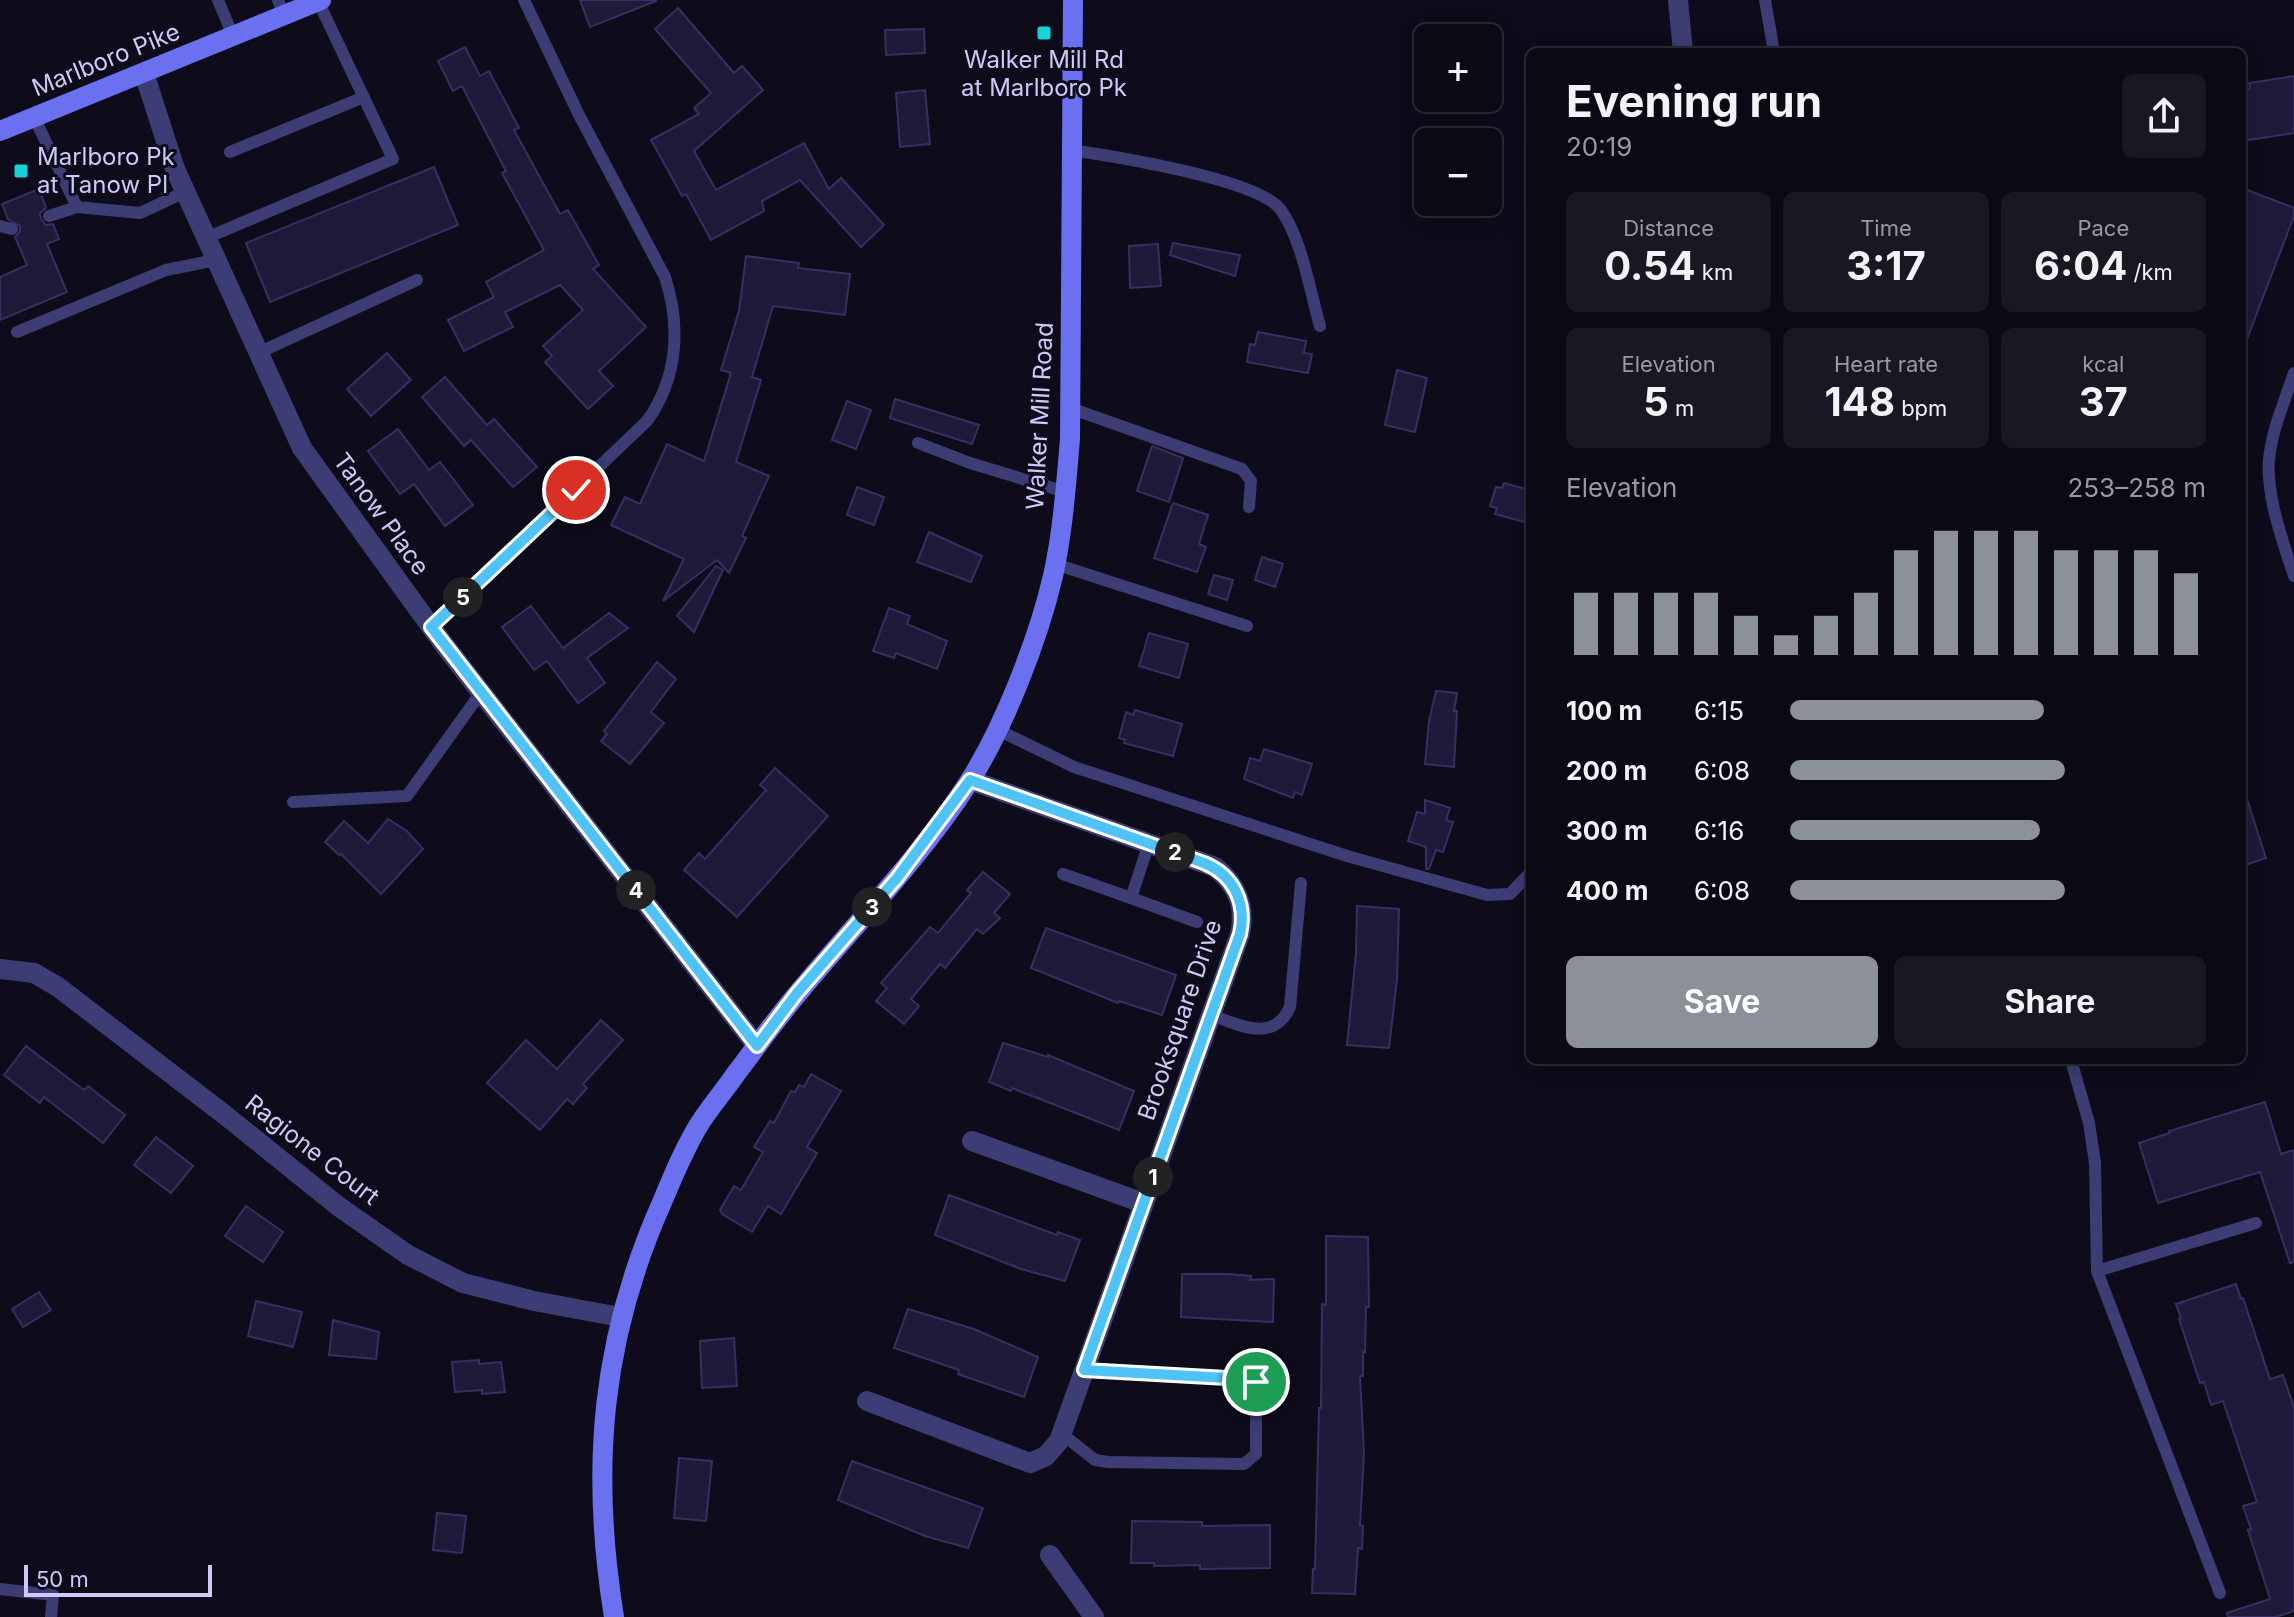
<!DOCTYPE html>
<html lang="en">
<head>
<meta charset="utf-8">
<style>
	:root { --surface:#0a0914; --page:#181722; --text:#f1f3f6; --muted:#999aa0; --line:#2a2a34; --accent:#8c9099 }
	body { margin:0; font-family:Inter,sans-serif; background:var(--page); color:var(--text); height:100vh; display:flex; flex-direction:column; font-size:30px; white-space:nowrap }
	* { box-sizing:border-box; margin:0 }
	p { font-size:26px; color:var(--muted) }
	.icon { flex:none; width:44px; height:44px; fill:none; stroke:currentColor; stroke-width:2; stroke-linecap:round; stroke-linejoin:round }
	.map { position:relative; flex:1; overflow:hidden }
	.panel { position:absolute; left:1526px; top:48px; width:720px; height:1016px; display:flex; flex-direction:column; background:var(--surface); border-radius:12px; box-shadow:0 4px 20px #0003,0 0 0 2px var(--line) }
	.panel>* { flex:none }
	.controls { position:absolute; left:1414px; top:24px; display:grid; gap:16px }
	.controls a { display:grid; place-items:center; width:88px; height:88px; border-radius:12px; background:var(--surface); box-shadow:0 4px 20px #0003,0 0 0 2px var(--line); font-size:40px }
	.scale { position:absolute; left:24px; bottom:20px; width:188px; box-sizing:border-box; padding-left:8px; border:4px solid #cdcafa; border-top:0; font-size:22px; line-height:28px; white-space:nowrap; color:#cdcafa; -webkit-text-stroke:6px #0e0c1a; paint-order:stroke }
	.pin { position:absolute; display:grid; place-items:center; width:68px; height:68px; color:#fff; margin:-34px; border:4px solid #fff; border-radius:50%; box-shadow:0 2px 8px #0007 }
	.km { position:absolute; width:40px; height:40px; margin:-20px; border-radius:50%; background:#222; color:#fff; font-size:22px; line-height:40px; text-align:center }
	.round { display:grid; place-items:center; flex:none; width:84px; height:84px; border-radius:12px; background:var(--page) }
	.headline { display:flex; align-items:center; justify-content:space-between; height:136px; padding:0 40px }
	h1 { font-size:44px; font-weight:700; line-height:60px }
	.stats { display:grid; grid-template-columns:repeat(3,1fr); gap:12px; height:136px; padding:8px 40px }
	.stats div { display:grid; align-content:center; border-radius:12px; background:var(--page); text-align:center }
	.stats b { font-size:40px; font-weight:700 }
	.stats small { font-size:22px; font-weight:400 }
	.stats p { font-size:22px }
	.chart { height:224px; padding:16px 40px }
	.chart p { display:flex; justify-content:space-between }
	.chart svg { width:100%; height:144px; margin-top:8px; stroke:var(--accent); stroke-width:6 }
	.primary-button { display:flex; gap:16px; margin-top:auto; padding:16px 40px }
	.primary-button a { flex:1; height:92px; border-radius:12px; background:var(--accent); color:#fff; font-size:32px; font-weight:700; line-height:92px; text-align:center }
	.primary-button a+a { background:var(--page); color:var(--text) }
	ul { padding:0 40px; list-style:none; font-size:26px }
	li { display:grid; grid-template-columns:128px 96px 1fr; align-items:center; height:60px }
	li i { height:20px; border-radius:10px; background:var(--accent) }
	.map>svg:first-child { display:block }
	.building { fill:#1f1a39; stroke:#362f62; stroke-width:2 }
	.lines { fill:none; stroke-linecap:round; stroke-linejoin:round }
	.lane { stroke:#3c3d74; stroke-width:12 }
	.street { stroke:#3c3d74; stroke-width:20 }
	.secondary { stroke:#6b70f0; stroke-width:20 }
	.route-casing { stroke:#fff; stroke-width:16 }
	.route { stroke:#4fc3f7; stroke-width:10 }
	.poi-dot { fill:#16d3da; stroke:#0e0c1a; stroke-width:3 }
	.labels { text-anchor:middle; stroke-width:6; stroke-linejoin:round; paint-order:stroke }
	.street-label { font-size:24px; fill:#cdcafa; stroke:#0e0c1a }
	.poi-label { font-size:24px; fill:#cdcafa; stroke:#0e0c1a }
</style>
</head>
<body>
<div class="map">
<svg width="2294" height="1617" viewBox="0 0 2294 1617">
	<rect width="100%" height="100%" fill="#0e0c1a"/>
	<!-- building -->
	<g class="building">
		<path d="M580,0H656V1L590,27Z"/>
		<path d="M678,8L734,73L742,66L763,90L694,151L716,190L804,143L829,189L841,178L884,225L861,247L800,180L762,201L764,211L711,240L686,194L682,196L651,140L699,114L694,108L711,93L655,29Z"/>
		<path d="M924,29L925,53L886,55L885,30Z"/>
		<path d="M465,47L480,76L489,71L519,128L514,130L560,214L568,210L599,265L593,269L646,327L599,371L613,386L588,409L545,362L552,356L543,346L583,310L560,285L505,312L513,327L464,351L448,320L494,297L486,282L544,250L502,173L506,171L462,86L453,91L438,61Z"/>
		<path d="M2294,76V133L2242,141V90L2250,89L2249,83Z"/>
		<path d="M925,90L930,144L900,147L896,93Z"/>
		<path d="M434,167L458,225L270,302L246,243Z"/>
		<path d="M2242,188L2294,208V216L2244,347Z"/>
		<path d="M39,189L46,208L40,213L41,219L46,225L53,224L59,239L47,244L67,292L0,320V277L27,265L15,237L20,232V226L8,219L2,204Z"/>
		<path d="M1173,243L1240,255L1235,276L1170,255Z"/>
		<path d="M1158,244L1161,286L1130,288L1129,246Z"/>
		<path d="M746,256L799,263L798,268L850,274L845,315L773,306L752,377L761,380L736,462L769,476L742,536L746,538L729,573L717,560L663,601L684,559L611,525L625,497L640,504L667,444L704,461L731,373L721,370L739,311Z"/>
		<path d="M1258,332L1306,341L1304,353L1312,354L1308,373L1247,362L1250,344L1255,345Z"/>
		<path d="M387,353L411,380L371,416L347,389Z"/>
		<path d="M1397,370L1427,378L1415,432L1385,425Z"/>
		<path d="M445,377L487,425L494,419L537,467L513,487L471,440L464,446L422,397Z"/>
		<path d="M895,399L979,425L972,444L890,418Z"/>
		<path d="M847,401L871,410L856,449L832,440Z"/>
		<path d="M398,429L429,470L440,462L473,505L445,526L414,484L400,494L368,451Z"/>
		<path d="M1152,446L1183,458L1169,502L1137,491Z"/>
		<path d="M1504,483L1530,490L1524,522L1495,514L1497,508L1490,506L1496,487L1502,488Z"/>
		<path d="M857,487L884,497L874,525L847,515Z"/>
		<path d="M1173,503L1208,515L1199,544L1206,547L1197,572L1154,558Z"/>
		<path d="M929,532L982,556L971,582L917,562Z"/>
		<path d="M1262,557L1283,564L1275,587L1255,580Z"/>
		<path d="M716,566L723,570L694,632L677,616Z"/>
		<path d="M1214,575L1233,580L1227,600L1208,594Z"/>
		<path d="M531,606L563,648L609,613L628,628L587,658L605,683L578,703L547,661L534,670L502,627Z"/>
		<path d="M889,608L910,616L907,624L947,641L937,669L896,653L894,658L873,651Z"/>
		<path d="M1149,633L1188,644L1179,678L1139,666Z"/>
		<path d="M657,662L676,679L651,712L664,723L630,764L601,741L607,734L604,731Z"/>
		<path d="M1436,691L1457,693L1454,711H1457L1454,767L1425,764L1429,721Z"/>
		<path d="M1135,710L1182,724L1173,756L1124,743L1125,740L1119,738L1126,712L1133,715Z"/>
		<path d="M1264,749L1312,764L1302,795L1295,792L1293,798L1244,779L1250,758L1260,761Z"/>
		<path d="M775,768L828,816L737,917L684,870L699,853L705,859L766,790L760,785Z"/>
		<path d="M2246,796L2266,858L2242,866V797Z"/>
		<path d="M1425,800L1450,808L1446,820L1453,822L1443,852L1436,850L1429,869H1426V847L1408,841L1417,812L1425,814Z"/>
		<path d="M388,819L407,831L423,849L381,894L341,854L339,855L325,842L344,821L368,843Z"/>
		<path d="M983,872L1010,894L994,913L1000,918L983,934L977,929L945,968L940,964L911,999L919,1006L904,1024L876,1001L887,988L881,983L930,927L938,933L971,893L967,890Z"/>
		<path d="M1357,906L1399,909L1397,979L1389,1048L1347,1045L1356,953Z"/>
		<path d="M1046,928L1176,975L1162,1015L1119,1001L1118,1003L1031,968Z"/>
		<path d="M601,1020L623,1040L583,1084L587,1088L573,1104L567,1099L540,1130L487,1083L526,1040L557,1069Z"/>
		<path d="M1003,1043L1048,1057V1055L1134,1091L1119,1130L1012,1088L1011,1091L989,1082Z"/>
		<path d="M26,1046L84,1090L88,1086L125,1115L103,1143L44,1097L40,1103L4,1075Z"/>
		<path d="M811,1074L841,1091L807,1147L817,1153L781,1214L768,1206L752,1232L722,1214L720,1210L734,1186L741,1190L763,1152L754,1147L770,1121L774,1123L791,1091L795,1092L799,1085L804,1087Z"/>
		<path d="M2265,1102L2281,1154L2294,1150V1262L2290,1263L2260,1172L2158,1203L2139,1143L2170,1133L2169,1131Z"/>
		<path d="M156,1137L193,1166L171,1193L134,1165Z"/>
		<path d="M949,1195L1057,1235L1058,1232L1080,1240L1065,1281L1021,1269L935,1235Z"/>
		<path d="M246,1206L283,1232L263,1262L225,1236Z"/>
		<path d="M1326,1236L1368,1237L1369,1307H1366L1365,1352H1363V1376H1360L1364,1454L1360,1525L1363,1526L1362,1549L1358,1548L1355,1594L1312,1593L1313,1569H1315L1319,1408H1321L1322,1304L1326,1305Z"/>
		<path d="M1182,1274H1228L1251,1276L1250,1280L1274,1279L1273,1322L1181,1317Z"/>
		<path d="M2236,1284L2241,1299L2243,1298L2270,1379L2283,1375L2294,1408V1611L2276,1617H2228L2227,1613L2270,1599L2248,1530L2251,1529L2243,1506L2257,1502L2223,1401L2211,1405L2204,1382L2200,1383L2179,1319L2181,1318L2176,1304Z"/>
		<path d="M39,1292L51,1310L23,1327L12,1309Z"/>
		<path d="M256,1301L302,1312L293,1347L248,1336Z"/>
		<path d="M908,1309L974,1329L1038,1357L1024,1397L958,1374L959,1370L894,1348Z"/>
		<path d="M333,1320L379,1332L376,1359L329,1355Z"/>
		<path d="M734,1338L737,1386L702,1388L700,1341Z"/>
		<path d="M479,1360V1364L501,1362L505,1392L482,1394V1390L455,1392L452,1362Z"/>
		<path d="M679,1458L712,1461L706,1521L674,1518Z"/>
		<path d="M852,1461L983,1508L968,1548L925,1536L838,1500Z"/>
		<path d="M437,1513L466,1516L462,1553L433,1550Z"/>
		<path d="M1132,1521L1202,1522V1526L1270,1525V1568L1200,1569V1565L1154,1566V1563H1131Z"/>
	</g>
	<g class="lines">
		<!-- lane -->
		<g class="lane">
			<path d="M218,0L233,36"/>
			<path d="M278,0L284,15"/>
			<path d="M1765,0L1774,52"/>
			<path d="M34,117L77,207L140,213L185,192"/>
			<path d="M1071,150C1112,156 1259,179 1281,210C1302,240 1310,291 1320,326"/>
			<path d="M230,152L364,97"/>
			<path d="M49,216L77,207"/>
			<path d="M0,226L12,229"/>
			<path d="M206,238L393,159L318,1"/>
			<path d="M17,332L166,270L216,260"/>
			<path d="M258,353L417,280"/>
			<path d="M2294,373C2285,400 2272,430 2269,459C2266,496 2283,542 2294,576"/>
			<path d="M1070,408L1242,469L1251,481L1249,507"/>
			<path d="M918,443L970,463L1066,492"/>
			<path d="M1055,564L1247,626"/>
			<path d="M431,627L647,421C678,378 681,326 665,277L579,115L524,0"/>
			<path d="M996,729L1074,767L1347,856L1487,895L1510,894L1530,873"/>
			<path d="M293,802L407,796L482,691"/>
			<path d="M1149,843L1131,898L1197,922"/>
			<path d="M1063,874L1131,898"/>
			<path d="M1212,1015C1240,1026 1274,1043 1290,1007L1301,883"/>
			<path d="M2071,1060L2089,1123L2095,1163L2097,1271L2220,1593"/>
			<path d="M2097,1271L2256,1223"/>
			<path d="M1062,1434L1095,1460L1108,1462L1244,1464L1256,1454V1382L1245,1379L1084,1370"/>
			<path d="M0,1589L53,1595L51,1617"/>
		</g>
		<!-- street -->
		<g class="street">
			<path d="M1678,0L1683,52"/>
			<path d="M144,73L175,169L302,448L442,642L757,1046"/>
			<path d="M0,969L34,973L58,987L225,1115L338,1206L408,1255L463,1283L534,1301L620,1317"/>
			<path d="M972,1141L1143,1203"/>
			<path d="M867,1401L1030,1463L1046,1456L1059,1441L1240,934C1246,906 1237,885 1215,867L970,780"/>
			<path d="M1050,1555L1094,1617"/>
		</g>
		<!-- secondary -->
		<g class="secondary">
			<path d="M0,131L321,0"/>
			<path d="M614,1617C590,1468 601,1338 663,1200C674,1174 685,1147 700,1123C711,1106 724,1091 735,1075C756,1047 777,1018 799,992C856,923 920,858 969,782C1004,727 1038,640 1053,576C1063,531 1066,485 1070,439L1073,0"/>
		</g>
	</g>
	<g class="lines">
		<defs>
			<path id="route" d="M576,490L431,627L757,1046L797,993L897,878L970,780L1204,863C1234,875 1247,904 1240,934L1084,1370L1245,1379L1256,1382"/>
		</defs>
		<!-- route casing -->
		<use href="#route" class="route-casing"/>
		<!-- route -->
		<use href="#route" class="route"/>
	</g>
	<!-- markers -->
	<g class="poi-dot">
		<rect x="1036" y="25" width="16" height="16" rx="4"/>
		<rect x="13" y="163" width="16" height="16" rx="4"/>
	</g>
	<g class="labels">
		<!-- street labels -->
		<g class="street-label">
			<text transform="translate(106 60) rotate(-22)" y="8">Marlboro Pike</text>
			<text transform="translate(1040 416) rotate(-87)" y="8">Walker Mill Road</text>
			<text transform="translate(381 514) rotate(54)" y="8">Tanow Place</text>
			<text transform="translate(1180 1020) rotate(-71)" y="8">Brooksquare Drive</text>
			<text transform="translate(312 1150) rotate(38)" y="8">Ragione Court</text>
		</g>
		<!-- poi labels -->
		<g class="poi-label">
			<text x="1044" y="68">Walker Mill Rd<tspan x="1044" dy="28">at Marlboro Pk</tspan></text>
			<text x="37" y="165" text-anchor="start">Marlboro Pk<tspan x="37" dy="28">at Tanow Pl</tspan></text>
		</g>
	</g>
</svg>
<div class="controls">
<a>+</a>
<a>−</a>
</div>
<div class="scale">50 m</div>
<div class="pin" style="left:1256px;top:1382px;background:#1e9e55"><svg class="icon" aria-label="arrive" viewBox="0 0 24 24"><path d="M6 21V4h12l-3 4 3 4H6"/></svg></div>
<div class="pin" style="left:576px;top:490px;background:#d93025"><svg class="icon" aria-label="check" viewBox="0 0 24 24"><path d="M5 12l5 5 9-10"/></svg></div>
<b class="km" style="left:1153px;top:1177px">1</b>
<b class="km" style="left:1175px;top:852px">2</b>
<b class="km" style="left:872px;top:907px">3</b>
<b class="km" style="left:636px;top:890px">4</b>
<b class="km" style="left:463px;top:597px">5</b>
<section class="panel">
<div class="headline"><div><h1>Evening run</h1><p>20:19</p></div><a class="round"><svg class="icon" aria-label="share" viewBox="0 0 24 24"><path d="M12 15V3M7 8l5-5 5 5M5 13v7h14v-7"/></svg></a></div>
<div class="stats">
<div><p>Distance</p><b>0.54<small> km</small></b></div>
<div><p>Time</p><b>3:17</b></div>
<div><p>Pace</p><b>6:04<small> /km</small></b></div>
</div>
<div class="stats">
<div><p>Elevation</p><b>5<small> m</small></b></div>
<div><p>Heart rate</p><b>148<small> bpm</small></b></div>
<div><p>kcal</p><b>37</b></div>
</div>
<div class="chart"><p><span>Elevation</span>253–258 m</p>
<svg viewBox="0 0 160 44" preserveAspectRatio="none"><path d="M5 44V25M15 44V25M25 44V25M35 44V25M45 44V32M55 44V38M65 44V32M75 44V25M85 44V12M95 44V6M105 44V6M115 44V6M125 44V12M135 44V12M145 44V12M155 44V19"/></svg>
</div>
<ul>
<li><b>100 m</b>6:15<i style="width:61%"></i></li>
<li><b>200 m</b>6:08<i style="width:66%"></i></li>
<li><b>300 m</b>6:16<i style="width:60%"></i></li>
<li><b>400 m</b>6:08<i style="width:66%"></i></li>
</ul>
<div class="primary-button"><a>Save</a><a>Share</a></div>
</section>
</div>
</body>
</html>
